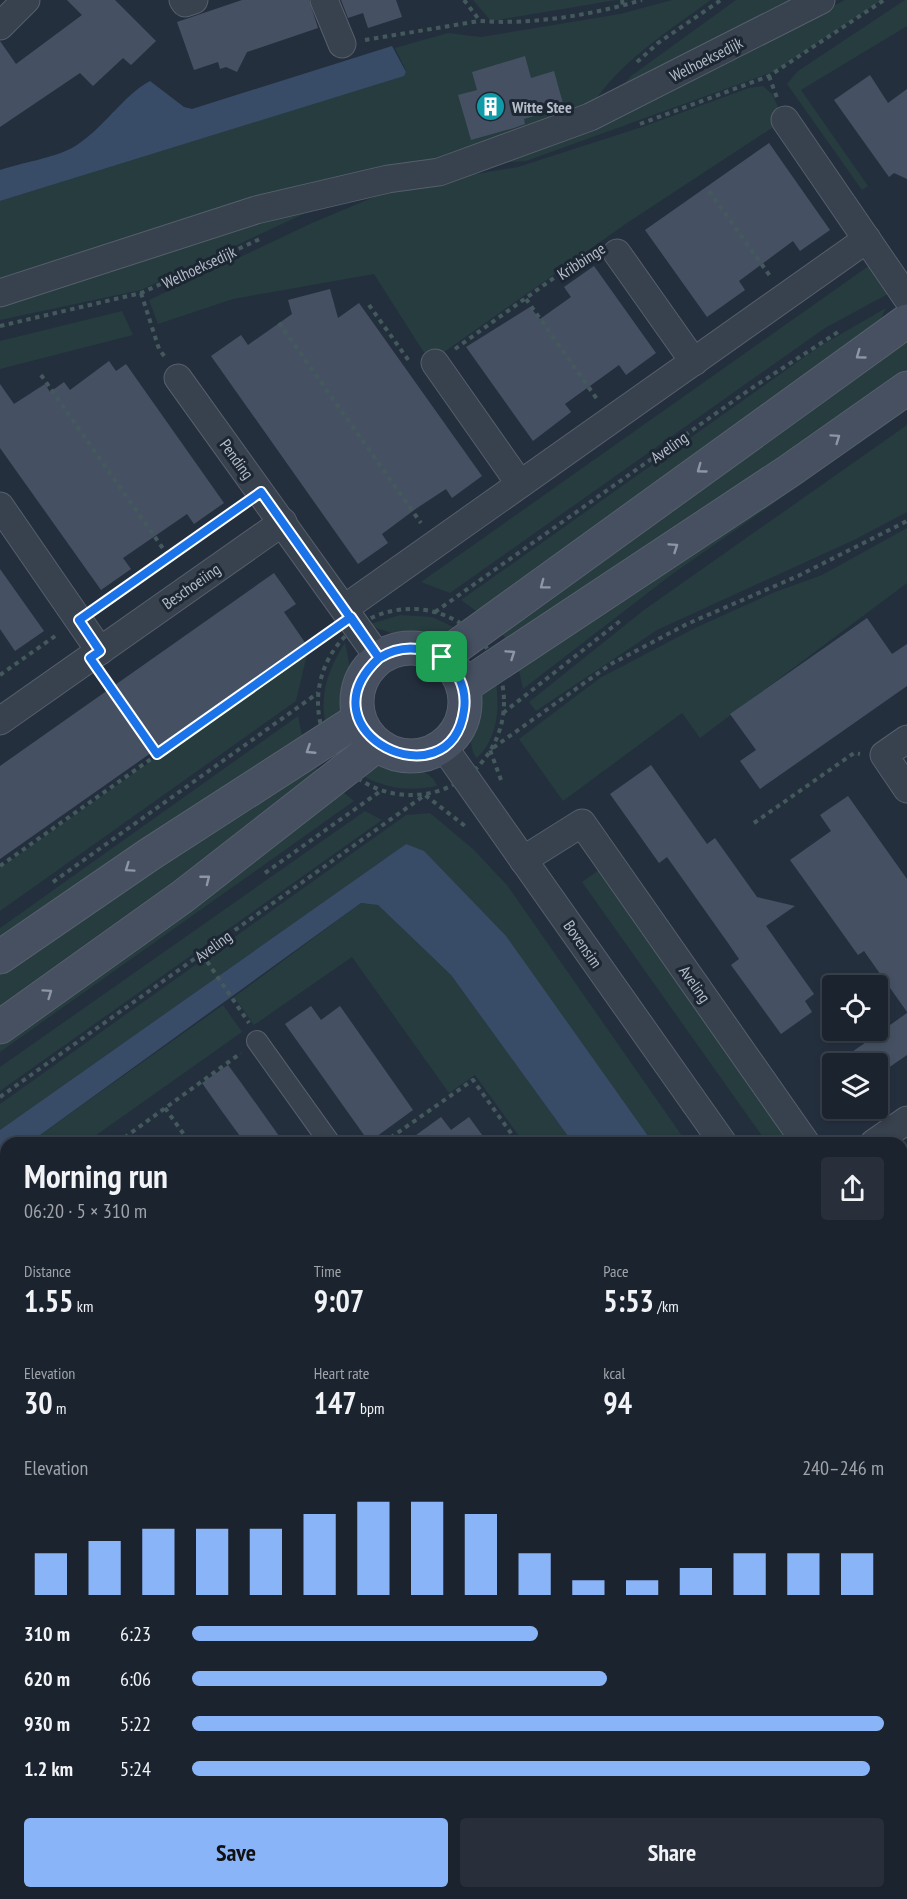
<!DOCTYPE html>
<html lang="en">
<head>
<meta charset="utf-8">
<style>
	:root { --surface:#1b232e; --page:#282f3a; --text:#f1f3f6; --muted:#a0a4aa; --line:#39404a; --accent:#8ab4f8 }
	body { margin:0; font-family:"PT Sans Narrow",sans-serif; background:var(--page); color:var(--text); height:100vh; display:flex; flex-direction:column; font-size:22px; white-space:nowrap }
	* { box-sizing:border-box; margin:0 }
	p { font-size:20px; color:var(--muted) }
	.icon { flex:none; width:33px; height:33px; fill:none; stroke:currentColor; stroke-width:2; stroke-linecap:round; stroke-linejoin:round }
	.map { position:relative; flex:1; overflow:hidden }
	.side { position:absolute; left:0px; top:1137px; width:908px; height:762px; display:flex; flex-direction:column; background:var(--surface); border-radius:18px 18px 0 0; box-shadow:0 3px 9px #0003,0 0 0 2px var(--line) }
	.side>* { flex:none }
	.fabs { position:absolute; left:822px; top:975px; display:grid; gap:12px }
	.fabs a { display:grid; place-items:center; width:66px; height:66px; border-radius:6px; background:var(--surface); box-shadow:0 3px 9px #0003,0 0 0 2px var(--line); font-size:30px }
	.pin { position:absolute; display:grid; place-items:center; width:51px; height:51px; color:#fff; margin:-26px; border-radius:12px; box-shadow:0 3px 9px #0006 }
	.round { display:grid; place-items:center; flex:none; width:63px; height:63px; border-radius:6px; background:var(--page) }
	.head { display:flex; align-items:center; justify-content:space-between; height:102px; padding:0 24px }
	h1 { font-size:33px; font-weight:700; line-height:45px }
	.figures { display:grid; grid-template-columns:repeat(3,1fr); gap:9px; height:102px; padding:6px 24px }
	.figures div { display:grid; align-content:center }
	.figures b { font-size:30px; font-weight:700 }
	.figures small { font-size:16px; font-weight:400 }
	.figures p { font-size:16px }
	.chart { height:168px; padding:12px 24px }
	.chart p { display:flex; justify-content:space-between }
	.chart svg { width:100%; height:108px; margin-top:6px; stroke:var(--accent); stroke-width:6 }
	.primary-button { display:flex; gap:12px; margin-top:auto; padding:12px 24px }
	.primary-button a { flex:1; height:69px; border-radius:6px; background:var(--accent); color:#111; font-size:24px; font-weight:700; line-height:69px; text-align:center }
	.primary-button a+a { background:var(--page); color:var(--text) }
	ul { padding:0 24px; list-style:none; font-size:20px }
	li { display:grid; grid-template-columns:96px 72px 1fr; align-items:center; height:45px }
	li i { height:15px; border-radius:8px; background:var(--accent) }
	.map>svg:first-child { display:block }
	.green { fill:#263c3f }
	.water { fill:#394c67 }
	.building { fill:#455162 }
	.lines { fill:none; stroke-linecap:round; stroke-linejoin:round }
	.pedestrian-casing { stroke:#565f6c; stroke-width:22 }
	.minor-casing { stroke:#565f6c; stroke-width:29 }
	.secondary-casing { stroke:#565f6c; stroke-width:35 }
	.path { stroke:#44595c; stroke-width:4; stroke-dasharray:4.5 4.5; stroke-linecap:butt }
	.pedestrian { stroke:#38414e; stroke-width:20 }
	.minor { stroke:#38414e; stroke-width:27 }
	.secondary { stroke:#465061; stroke-width:33 }
	.oneway { stroke:#8e96a5 }
	.route-casing { stroke:#fff; stroke-width:12 }
	.route { stroke:#1a73e8; stroke-width:8 }
	.labels { text-anchor:middle; stroke-width:6; stroke-linejoin:round; paint-order:stroke }
	.street-label { font-size:16px; fill:#b4bcc9; stroke:#1d2633 }
	.poi-label { font-size:16px; font-weight:bold; fill:#b4bcc9; stroke:#1d2633; text-anchor:start }
</style>
</head>
<body>
<div class="map">
<svg width="907" height="1899" viewBox="0 0 907 1899">
	<rect width="100%" height="100%" fill="#242f3e"/>
	<!-- green -->
	<g class="green">
		<path d="M473,0H616L491,21Z"/>
		<path d="M672,0H711C668,31 619,62 590,108L412,168L0,286V201L403,76L406,71L395,48L448,33L481,37L620,14Z"/>
		<path d="M736,0H811L608,103L631,76Z"/>
		<path d="M845,0H882L775,71L526,161L499,163L634,108Z"/>
		<path d="M905,0H907V26L801,90L868,186L862,190L787,84L798,71Z"/>
		<path d="M763,86L772,94L784,120L627,223L430,362L374,274L233,299L158,324L149,300L312,223L398,187L518,167L645,126L749,88Z"/>
		<path d="M333,200L141,290L0,320V301Z"/>
		<path d="M870,265L888,294L825,328L450,593L421,582Z"/>
		<path d="M886,308L878,324L479,613L461,600L820,346Z"/>
		<path d="M122,311L133,335L0,369V341Z"/>
		<path d="M907,329V376L509,644L499,629Z"/>
		<path d="M907,398V410L671,575L523,689L517,661Z"/>
		<path d="M907,425V512L856,539L657,630L536,711L529,702L644,610Z"/>
		<path d="M907,528V583L700,738L682,713L563,801L519,739L600,678L697,627L775,592L822,575Z"/>
		<path d="M400,615L432,617L464,632L436,642L404,637L367,625Z"/>
		<path d="M345,643C353,679 355,699 326,726C319,694 328,669 345,643Z"/>
		<path d="M308,650L296,701L0,911V868Z"/>
		<path d="M496,683C500,710 497,739 477,758C466,749 471,705 480,695C484,690 491,687 496,683Z"/>
		<path d="M298,716L304,745L0,947V928Z"/>
		<path d="M311,761L323,776L0,1017V970Z"/>
		<path d="M379,762C396,764 432,767 437,786C406,792 382,788 356,772Z"/>
		<path d="M343,792L354,801L0,1052V1039Z"/>
		<path d="M365,811L382,820L0,1091V1067Z"/>
		<path d="M430,813L473,849L507,885L687,1143H653L554,1005L406,844L0,1130V1104L406,815Z"/>
		<path d="M599,870L790,1137L783,1143H767L582,882Z"/>
		<path d="M361,903L378,905L451,975L573,1143H524L475,1075L449,1093L352,957L254,1025L234,997Z"/>
		<path d="M223,1005L242,1032L85,1143H29Z"/>
		<path d="M6,1160V1199L0,1204V1164Z"/>
		<path d="M902,1438L907,1446V1530L902,1534V1503L906,1500L902,1493Z"/>
		<path d="M0,1560L6,1569V1634L0,1629Z"/>
		<path d="M902,1647L907,1655V1712L902,1705Z"/>
	</g>
	<!-- water -->
	<g class="water">
		<path d="M392,46L406,72L404,76L0,201V170C21,163 53,158 72,148C101,132 123,95 150,81L184,107L192,109Z"/>
		<path d="M406,844L424,851L506,936L653,1143H573L451,975L378,905L361,903L29,1143H6V1160L0,1164V1130Z"/>
	</g>
	<!-- building -->
	<g class="building">
		<path d="M67,0H115L156,41L131,65L123,58L93,86L80,73L0,127V41L16,64L82,15Z"/>
		<path d="M242,0H309L318,28L247,52L237,72L226,67L220,69L218,62L194,70L177,22Z"/>
		<path d="M341,0H396L402,17L368,28L363,13L348,18Z"/>
		<path d="M525,56L531,78L554,71L564,107L524,119L525,124L514,128L471,140L458,95L477,90L472,72Z"/>
		<path d="M870,75L888,103L907,89V179L894,173L889,177L834,100Z"/>
		<path d="M769,143L830,230L800,251L793,241L739,281L745,290L707,317L645,230Z"/>
		<path d="M594,266L656,353L626,375L619,365L565,404L571,412L533,441L466,347L530,307L540,319L571,297L564,287Z"/>
		<path d="M330,289L338,318L359,303L482,476L452,498L446,489L417,508L382,534L388,543L358,564L211,356L241,335L248,345L292,314L288,300Z"/>
		<path d="M109,361L116,371L126,364L224,503L194,524L187,514L123,558L131,569L101,590L0,448V384L14,404L45,384L50,392L64,382L70,390Z"/>
		<path d="M0,569L44,631L15,651L0,629Z"/>
		<path d="M274,573L296,604L284,612L306,644L0,859V766Z"/>
		<path d="M867,618L892,654L907,644V686L760,789L740,761L756,750L730,714Z"/>
		<path d="M651,765L707,844L715,838L757,897L795,906L766,926L814,994L805,1001L812,1012L781,1034L731,965L739,959L728,943L667,857L659,863L610,794Z"/>
		<path d="M848,796L907,879V1012L864,951L858,955L790,860L831,831L820,815Z"/>
		<path d="M311,1006L321,1020L340,1006L413,1110L369,1142L285,1024Z"/>
		<path d="M907,1013V1055L878,1075V1064H835Z"/>
		<path d="M228,1065L242,1084L284,1143H245L221,1110L202,1083Z"/>
		<path d="M441,1117L451,1130L469,1117L488,1143H405Z"/>
	</g>
	<g class="lines">
		<defs>
			<g id="pedestrian">
				<path d="M257,1041L330,1143"/>
				<path d="M164,1893L168,1899"/>
			</g>
			<g id="minor">
				<path d="M183,0L185,3L194,0"/>
				<path d="M324,0L342,44"/>
				<path d="M0,26L26,0"/>
				<path d="M785,120L907,298"/>
				<path d="M617,253L694,362"/>
				<path d="M0,293L256,210L388,179L439,172L590,117L821,0"/>
				<path d="M435,363L520,484"/>
				<path d="M178,378L379,658"/>
				<path d="M0,506L100,651"/>
				<path d="M345,608L867,239"/>
				<path d="M0,721L283,522"/>
				<path d="M907,739L884,755L907,789"/>
				<path d="M443,746L723,1143"/>
				<path d="M523,860L582,823L806,1143"/>
				<path d="M874,1143L907,1120"/>
				<path d="M902,1397L907,1405"/>
				<path d="M0,1456L6,1452"/>
				<path d="M902,1590L907,1586"/>
				<path d="M79,1893L81,1899"/>
				<path d="M463,1899L472,1893"/>
			</g>
			<g id="secondary">
				<circle cx="411" cy="702" r="54"/>
				<path d="M442,657L907,321"/>
				<path d="M463,687L789,471L907,388"/>
				<path d="M0,957L150,854L359,719"/>
				<path d="M0,1027L182,897L377,745"/>
			</g>
		</defs>
		<!-- pedestrian casing -->
		<use href="#pedestrian" class="pedestrian-casing"/>
		<!-- minor casing -->
		<use href="#minor" class="minor-casing"/>
		<!-- secondary casing -->
		<use href="#secondary" class="secondary-casing"/>
		<!-- path -->
		<g class="path">
			<path d="M464,0L480,21C532,25 592,15 642,0"/>
			<path d="M622,0L623,6"/>
			<path d="M365,40L479,21"/>
			<path d="M637,62L658,43L721,0"/>
			<path d="M769,76L777,98"/>
			<path d="M640,124L769,76L884,0"/>
			<path d="M709,191L770,276"/>
			<path d="M141,293L159,349L165,357"/>
			<path d="M526,299L597,399"/>
			<path d="M369,305L409,361"/>
			<path d="M279,323L421,523"/>
			<path d="M0,326L141,293L260,239"/>
			<path d="M455,349L590,252"/>
			<path d="M41,375L169,557"/>
			<path d="M99,606L240,507"/>
			<circle cx="411" cy="702" r="93"/>
			<path d="M435,612L749,390L838,332"/>
			<path d="M0,675L58,634"/>
			<path d="M105,679L157,755"/>
			<path d="M503,713L620,621"/>
			<path d="M501,780L490,750L611,664L687,624L798,576L907,521"/>
			<path d="M754,823L854,753L860,754"/>
			<path d="M0,866L330,632"/>
			<path d="M265,873L382,790"/>
			<path d="M53,882L318,693"/>
			<path d="M202,954L249,1023"/>
			<path d="M0,1097L425,795L465,826"/>
			<path d="M165,1108L190,1143"/>
			<path d="M117,1143L241,1053"/>
			<path d="M383,1143L473,1080L518,1143"/>
			<path d="M0,1228L6,1223"/>
			<path d="M0,1375L6,1371"/>
			<path d="M0,1640L6,1646"/>
			<path d="M902,1718L907,1726"/>
			<path d="M0,1731L6,1732"/>
			<path d="M902,1862L907,1858"/>
			<path d="M885,1893L889,1899"/>
			<path d="M398,1899L407,1893"/>
			<path d="M849,1899L858,1893"/>
		</g>
		<!-- pedestrian -->
		<use href="#pedestrian" class="pedestrian"/>
		<!-- minor -->
		<use href="#minor" class="minor"/>
		<!-- secondary -->
		<use href="#secondary" class="secondary"/>
	</g>
	<!-- one-way arrows -->
	<defs><path id="oneway-chevron" d="M-2-3.5L2.5 0L-2 3.5" fill="none" stroke-width="1.6" stroke-linecap="round" stroke-linejoin="round" transform="scale(1.5)"/></defs>
	<g class="oneway">
		<use href="#oneway-chevron" transform="translate(860 355) rotate(144)"/>
		<use href="#oneway-chevron" transform="translate(836 438) rotate(-35)"/>
		<use href="#oneway-chevron" transform="translate(701 469) rotate(144)"/>
		<use href="#oneway-chevron" transform="translate(674 547) rotate(-34)"/>
		<use href="#oneway-chevron" transform="translate(544 585) rotate(143)"/>
		<use href="#oneway-chevron" transform="translate(511 654) rotate(-34)"/>
		<use href="#oneway-chevron" transform="translate(310 750) rotate(147)"/>
		<use href="#oneway-chevron" transform="translate(129 868) rotate(145)"/>
		<use href="#oneway-chevron" transform="translate(206 879) rotate(-38)"/>
		<use href="#oneway-chevron" transform="translate(48 993) rotate(-35)"/>
	</g>
	<g class="lines">
		<defs>
			<path id="route" d="M442,657C421,646 400,645 379,658L261,492L79,620L100,651L90,658L157,754L351,617L379,658C298,733 451,805 464,710C467,689 458,671 442,657"/>
		</defs>
		<!-- route casing -->
		<use href="#route" class="route-casing"/>
		<!-- route -->
		<use href="#route" class="route"/>
	</g>
	<!-- icons -->
	<defs>
		<symbol id="building-disc" viewBox="-11 -11 22 22"><circle r="9.5" fill="#0f9aa8" stroke="#1d2633"/><path d="M-4-6H4V6H1V3H-1V6H-4ZM-2.5-4.3h1.7v1.8h-1.7ZM.8-4.3h1.7v1.8H.8ZM-2.5-1h1.7V.8h-1.7ZM.8-1h1.7V.8H.8Z" fill="#fff"/></symbol>
	</defs>
	<g fill-rule="evenodd">
		<use href="#building-disc" x="474" y="90" width="33" height="33"/>
	</g>
	<g class="labels">
		<!-- street labels -->
		<g class="street-label">
			<text transform="translate(706 59) rotate(-27)" y="6">Welhoeksedijk</text>
			<text transform="translate(581 261) rotate(-33)" y="6">Kribbinge</text>
			<text transform="translate(199 267) rotate(-25)" y="6">Welhoeksedijk</text>
			<text transform="translate(669 447) rotate(-35)" y="6">Aveling</text>
			<text transform="translate(237 459) rotate(54)" y="6">Pending</text>
			<text transform="translate(191 586) rotate(-35)" y="6">Beschoeiing</text>
			<text transform="translate(583 944) rotate(55)" y="6">Bovensim</text>
			<text transform="translate(213 946) rotate(-36)" y="6">Aveling</text>
			<text transform="translate(695 984) rotate(55)" y="6">Aveling</text>
		</g>
		<!-- poi labels -->
		<g class="poi-label">
			<text x="512" y="113">Witte Stee</text>
		</g>
	</g>
</svg>
<div class="fabs">
<a><svg class="icon" aria-label="locate" viewBox="0 0 24 24"><circle cx="12" cy="12" r="6"/><path d="M12 2v4M12 18v4M2 12h4M18 12h4"/></svg></a>
<a><svg class="icon" aria-label="layers" viewBox="0 0 24 24"><path d="M12 4l9 5-9 5-9-5zM3 14l9 5 9-5"/></svg></a>
</div>
<div class="pin" style="left:442px;top:657px;background:#1e9e55"><svg class="icon" aria-label="arrive" viewBox="0 0 24 24"><path d="M6 21V4h12l-3 4 3 4H6"/></svg></div>
<section class="side">
<div class="head"><div><h1>Morning run</h1><p>06:20 · 5 × 310 m</p></div><a class="round"><svg class="icon" aria-label="share" viewBox="0 0 24 24"><path d="M12 15V3M7 8l5-5 5 5M5 13v7h14v-7"/></svg></a></div>
<div class="figures">
<div><p>Distance</p><b>1.55<small> km</small></b></div>
<div><p>Time</p><b>9:07</b></div>
<div><p>Pace</p><b>5:53<small> /km</small></b></div>
</div>
<div class="figures">
<div><p>Elevation</p><b>30<small> m</small></b></div>
<div><p>Heart rate</p><b>147<small> bpm</small></b></div>
<div><p>kcal</p><b>94</b></div>
</div>
<div class="chart"><p><span>Elevation</span>240–246 m</p>
<svg viewBox="0 0 160 44" preserveAspectRatio="none"><path d="M5 44V27M15 44V22M25 44V17M35 44V17M45 44V17M55 44V11M65 44V6M75 44V6M85 44V11M95 44V27M105 44V38M115 44V38M125 44V33M135 44V27M145 44V27M155 44V27"/></svg>
</div>
<ul>
<li><b>310 m</b>6:23<i style="width:50%"></i></li>
<li><b>620 m</b>6:06<i style="width:60%"></i></li>
<li><b>930 m</b>5:22<i style="width:100%"></i></li>
<li><b>1.2 km</b>5:24<i style="width:98%"></i></li>
</ul>
<div class="primary-button"><a>Save</a><a>Share</a></div>
</section>
</div>
</body>
</html>
